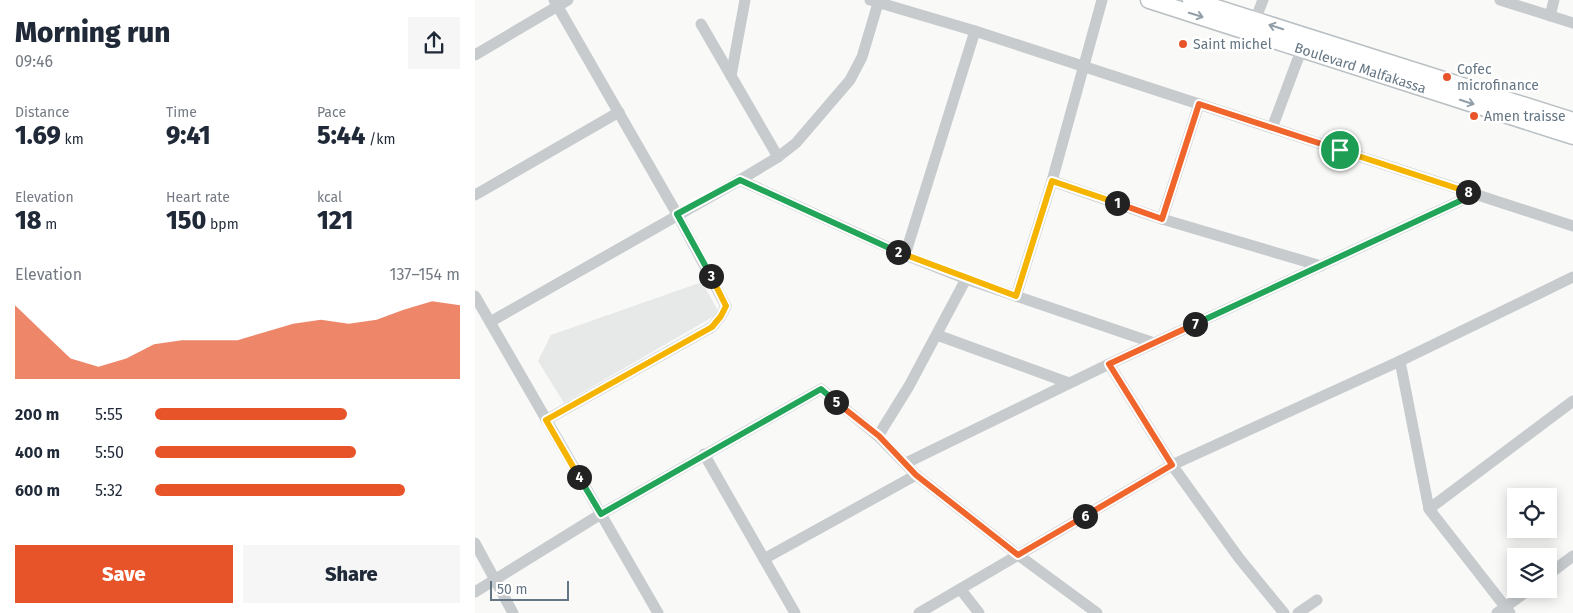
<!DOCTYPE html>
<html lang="en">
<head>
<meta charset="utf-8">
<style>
	:root { --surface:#fff; --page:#f6f6f7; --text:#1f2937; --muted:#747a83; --accent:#e7542a }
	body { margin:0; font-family:"Fira Sans",sans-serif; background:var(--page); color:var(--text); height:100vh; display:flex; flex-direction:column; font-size:19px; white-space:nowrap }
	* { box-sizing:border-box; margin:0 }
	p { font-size:16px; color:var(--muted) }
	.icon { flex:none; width:28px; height:28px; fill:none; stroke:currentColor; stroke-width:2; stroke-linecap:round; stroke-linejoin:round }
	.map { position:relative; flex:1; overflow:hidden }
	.details { display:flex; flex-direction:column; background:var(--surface); width:475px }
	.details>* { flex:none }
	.fabs { position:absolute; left:1032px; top:488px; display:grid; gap:10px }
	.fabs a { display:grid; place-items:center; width:50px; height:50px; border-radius:0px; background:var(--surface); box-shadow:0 2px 12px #0003; font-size:25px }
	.scale { position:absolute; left:15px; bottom:12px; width:79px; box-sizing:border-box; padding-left:5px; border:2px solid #647583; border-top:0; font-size:14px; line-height:18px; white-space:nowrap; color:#647583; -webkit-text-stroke:4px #fff; paint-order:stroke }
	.pin { position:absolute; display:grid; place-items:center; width:42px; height:42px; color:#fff; margin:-21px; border:2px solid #fff; border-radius:50%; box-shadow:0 1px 5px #0007 }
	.km { position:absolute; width:25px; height:25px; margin:-12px; border-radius:50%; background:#222; color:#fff; font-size:14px; line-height:25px; text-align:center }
	.round { display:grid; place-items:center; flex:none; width:52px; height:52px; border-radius:0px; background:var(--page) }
	.overview { display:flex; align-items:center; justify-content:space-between; height:85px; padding:0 15px }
	h1 { font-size:28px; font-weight:800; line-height:38px }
	.metrics { display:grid; grid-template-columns:repeat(3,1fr); gap:8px; height:85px; padding:5px 15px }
	.metrics div { display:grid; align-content:center }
	.metrics b { font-size:25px; font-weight:800 }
	.metrics small { font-size:14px; font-weight:400 }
	.metrics p { font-size:14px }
	.chart { height:140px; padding:10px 15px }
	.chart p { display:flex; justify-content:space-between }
	.chart svg { width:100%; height:90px; margin-top:5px; fill:var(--accent); opacity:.7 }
	.primary-button { display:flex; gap:10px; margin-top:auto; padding:10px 15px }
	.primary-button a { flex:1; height:58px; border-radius:0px; background:var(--accent); color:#fff; font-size:20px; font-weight:800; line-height:58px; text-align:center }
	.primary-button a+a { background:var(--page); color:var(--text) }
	ul { padding:0 15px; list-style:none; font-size:16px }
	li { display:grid; grid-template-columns:80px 60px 1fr; align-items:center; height:38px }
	li i { height:12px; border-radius:6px; background:var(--accent) }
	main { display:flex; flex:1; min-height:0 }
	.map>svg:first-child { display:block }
	.built { fill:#e7e8e8 }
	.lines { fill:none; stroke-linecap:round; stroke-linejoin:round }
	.secondary-casing { stroke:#b9bfc3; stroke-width:19 }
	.minor { stroke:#c7cbce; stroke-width:11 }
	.secondary { stroke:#fff; stroke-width:16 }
	.oneway { stroke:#929ea8 }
	.split-1-casing { stroke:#fff; stroke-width:10 }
	.split-2-casing { stroke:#fff; stroke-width:10 }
	.split-3-casing { stroke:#fff; stroke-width:10 }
	.split-4-casing { stroke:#fff; stroke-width:10 }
	.split-5-casing { stroke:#fff; stroke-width:10 }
	.split-6-casing { stroke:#fff; stroke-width:10 }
	.split-7-casing { stroke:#fff; stroke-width:10 }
	.split-8-casing { stroke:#fff; stroke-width:10 }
	.split-9-casing { stroke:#fff; stroke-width:10 }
	.split-1 { stroke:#f0652b; stroke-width:6 }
	.split-2 { stroke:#f5b400; stroke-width:6 }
	.split-3 { stroke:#22a559; stroke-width:6 }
	.split-4 { stroke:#f5b400; stroke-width:6 }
	.split-5 { stroke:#22a559; stroke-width:6 }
	.split-6 { stroke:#f0652b; stroke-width:6 }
	.split-7 { stroke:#f0652b; stroke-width:6 }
	.split-8 { stroke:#22a559; stroke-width:6 }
	.split-9 { stroke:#f5b400; stroke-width:6 }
	.poi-dot { fill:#e7542a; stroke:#fff; stroke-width:2 }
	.labels { text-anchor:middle; stroke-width:5; stroke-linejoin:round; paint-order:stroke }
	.poi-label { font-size:14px; fill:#647583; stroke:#fff; text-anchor:start }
	.street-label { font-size:14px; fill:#647583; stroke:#fff }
</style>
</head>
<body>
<main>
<section class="details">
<div class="overview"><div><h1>Morning run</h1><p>09:46</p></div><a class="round"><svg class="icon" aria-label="share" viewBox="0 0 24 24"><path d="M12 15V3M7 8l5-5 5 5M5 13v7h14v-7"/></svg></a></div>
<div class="metrics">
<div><p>Distance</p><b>1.69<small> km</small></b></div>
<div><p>Time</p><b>9:41</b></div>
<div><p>Pace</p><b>5:44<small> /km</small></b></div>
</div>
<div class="metrics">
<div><p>Elevation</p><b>18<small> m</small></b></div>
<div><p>Heart rate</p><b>150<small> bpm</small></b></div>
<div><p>kcal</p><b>121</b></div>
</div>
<div class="chart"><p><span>Elevation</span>137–154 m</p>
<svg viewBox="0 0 160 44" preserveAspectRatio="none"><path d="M0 44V8L10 21L20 34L30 38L40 34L50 27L60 25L70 25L80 25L90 21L100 17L110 15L120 17L130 15L140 10L150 6L160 8V44z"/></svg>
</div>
<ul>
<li><b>200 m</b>5:55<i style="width:63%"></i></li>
<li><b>400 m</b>5:50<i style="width:66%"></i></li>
<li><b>600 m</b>5:32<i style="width:82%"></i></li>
</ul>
<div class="primary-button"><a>Save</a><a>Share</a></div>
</section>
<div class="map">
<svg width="1098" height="613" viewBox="0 0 1098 613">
	<rect width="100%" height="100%" fill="#f9f9f7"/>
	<!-- built -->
	<path class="built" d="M227,282L242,309L241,315L89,403L63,361L76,335Z"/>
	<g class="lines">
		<defs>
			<g id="secondary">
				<path id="s1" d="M674,0L1098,136"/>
				<path d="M716,0L1098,121"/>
			</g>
		</defs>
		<!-- secondary casing -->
		<use href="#secondary" class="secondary-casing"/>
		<!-- minor -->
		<g class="minor">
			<path d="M395,0L500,31L1098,226"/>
			<path d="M1025,0L1098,23"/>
			<path d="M1075,16L1079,0"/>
			<path d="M780,20L788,0"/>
			<path d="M226,24L303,157"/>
			<path d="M0,55L93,0"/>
			<path d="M256,76L270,0"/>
			<path d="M797,128L827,48"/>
			<path d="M265,180L430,255L491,279L679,343"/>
			<path d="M577,181L687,219L846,266"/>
			<path d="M0,195L144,112"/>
			<path d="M687,219L724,104"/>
			<path d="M430,255L500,31"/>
			<path d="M0,296L183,613"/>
			<path d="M541,296L577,181L627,0"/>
			<path d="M15,322L265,180L303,157L321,143L375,80L387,57L404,0"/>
			<path d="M462,335L594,383"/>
			<path d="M925,361L954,509L1035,613"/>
			<path d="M634,364L697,465L764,558L809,613"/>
			<path d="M71,420L237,327L246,316L251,306L202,214L79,0"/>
			<path d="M403,436L434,386L491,279"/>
			<path d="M229,454L320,613"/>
			<path d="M431,463L634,364L1000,194"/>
			<path d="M954,509L1098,401"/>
			<path d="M0,543L38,613"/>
			<path d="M289,559L441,475"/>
			<path d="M1074,574L1098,556"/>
			<path d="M486,590L504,613"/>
			<path d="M0,592L126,514L346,389L403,436L441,475L543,555L622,613"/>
			<path d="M444,613L697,465L925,361L1098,277"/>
			<path d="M823,613L842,600"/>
			<path d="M1022,613L1055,589"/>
		</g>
		<!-- secondary -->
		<use href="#secondary" class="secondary"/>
	</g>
	<!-- one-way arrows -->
	<defs><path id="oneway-shaft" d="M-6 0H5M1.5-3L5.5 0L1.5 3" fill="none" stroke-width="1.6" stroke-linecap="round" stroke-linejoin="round" transform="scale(1.25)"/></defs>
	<g class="oneway">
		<use href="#oneway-shaft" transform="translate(721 15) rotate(17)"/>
		<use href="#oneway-shaft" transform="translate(801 27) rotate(-162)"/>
		<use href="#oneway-shaft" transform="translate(992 102) rotate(18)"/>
	</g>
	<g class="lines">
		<defs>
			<path id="split-1" d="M642,203L687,219L724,104L865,150"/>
			<path id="split-2" d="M423,252L541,296L577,181L642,203"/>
			<path id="split-3" d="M236,276L202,214L265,180L423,252"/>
			<path id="split-4" d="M104,477L71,420L237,327L246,316L251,306L236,276"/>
			<path id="split-5" d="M104,477L126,514L346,389L361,402"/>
			<path id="split-6" d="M361,402L404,436L441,475L543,555L610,516"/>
			<path id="split-7" d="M610,516L697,465L634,364L720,324"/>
			<path id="split-8" d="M720,324L1000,194L993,192"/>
			<path id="split-9" d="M865,150L993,192"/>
		</defs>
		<!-- split-1 casing -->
		<use href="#split-1" class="split-1-casing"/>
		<!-- split-2 casing -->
		<use href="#split-2" class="split-2-casing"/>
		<!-- split-3 casing -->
		<use href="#split-3" class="split-3-casing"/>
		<!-- split-4 casing -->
		<use href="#split-4" class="split-4-casing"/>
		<!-- split-5 casing -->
		<use href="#split-5" class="split-5-casing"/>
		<!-- split-6 casing -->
		<use href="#split-6" class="split-6-casing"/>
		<!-- split-7 casing -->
		<use href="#split-7" class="split-7-casing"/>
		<!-- split-8 casing -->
		<use href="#split-8" class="split-8-casing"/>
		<!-- split-9 casing -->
		<use href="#split-9" class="split-9-casing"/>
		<!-- split-1 -->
		<use href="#split-1" class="split-1"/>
		<!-- split-2 -->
		<use href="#split-2" class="split-2"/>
		<!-- split-3 -->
		<use href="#split-3" class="split-3"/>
		<!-- split-4 -->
		<use href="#split-4" class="split-4"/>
		<!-- split-5 -->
		<use href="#split-5" class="split-5"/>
		<!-- split-6 -->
		<use href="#split-6" class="split-6"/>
		<!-- split-7 -->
		<use href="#split-7" class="split-7"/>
		<!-- split-8 -->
		<use href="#split-8" class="split-8"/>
		<!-- split-9 -->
		<use href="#split-9" class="split-9"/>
	</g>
	<!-- markers -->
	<g class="poi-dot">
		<circle cx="708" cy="44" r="5"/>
		<circle cx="972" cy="77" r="5"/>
		<circle cx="999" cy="116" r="5"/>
	</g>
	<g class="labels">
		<!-- poi labels -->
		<g class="poi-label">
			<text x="718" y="49">Saint michel</text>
			<text x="982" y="74">Cofec<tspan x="982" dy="16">microfinance</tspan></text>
			<text x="1009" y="121">Amen traisse</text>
		</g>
		<!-- street labels -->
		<g class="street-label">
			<text dy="5" stroke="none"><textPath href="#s1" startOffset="222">Boulevard Malfakassa</textPath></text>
		</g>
	</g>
</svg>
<div class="fabs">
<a><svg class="icon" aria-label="locate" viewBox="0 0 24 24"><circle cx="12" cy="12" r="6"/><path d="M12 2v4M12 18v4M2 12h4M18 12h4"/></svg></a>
<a><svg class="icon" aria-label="layers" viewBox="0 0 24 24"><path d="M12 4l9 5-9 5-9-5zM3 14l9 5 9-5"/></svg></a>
</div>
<div class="scale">50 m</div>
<div class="pin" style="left:865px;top:150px;background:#1e9e55"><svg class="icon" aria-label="arrive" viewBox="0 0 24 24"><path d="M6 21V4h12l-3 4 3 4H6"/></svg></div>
<b class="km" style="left:642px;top:203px">1</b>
<b class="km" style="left:423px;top:252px">2</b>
<b class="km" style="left:236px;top:276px">3</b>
<b class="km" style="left:104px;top:477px">4</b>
<b class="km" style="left:361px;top:402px">5</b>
<b class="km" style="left:610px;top:516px">6</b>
<b class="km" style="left:720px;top:324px">7</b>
<b class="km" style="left:993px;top:192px">8</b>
</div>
</main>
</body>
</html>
